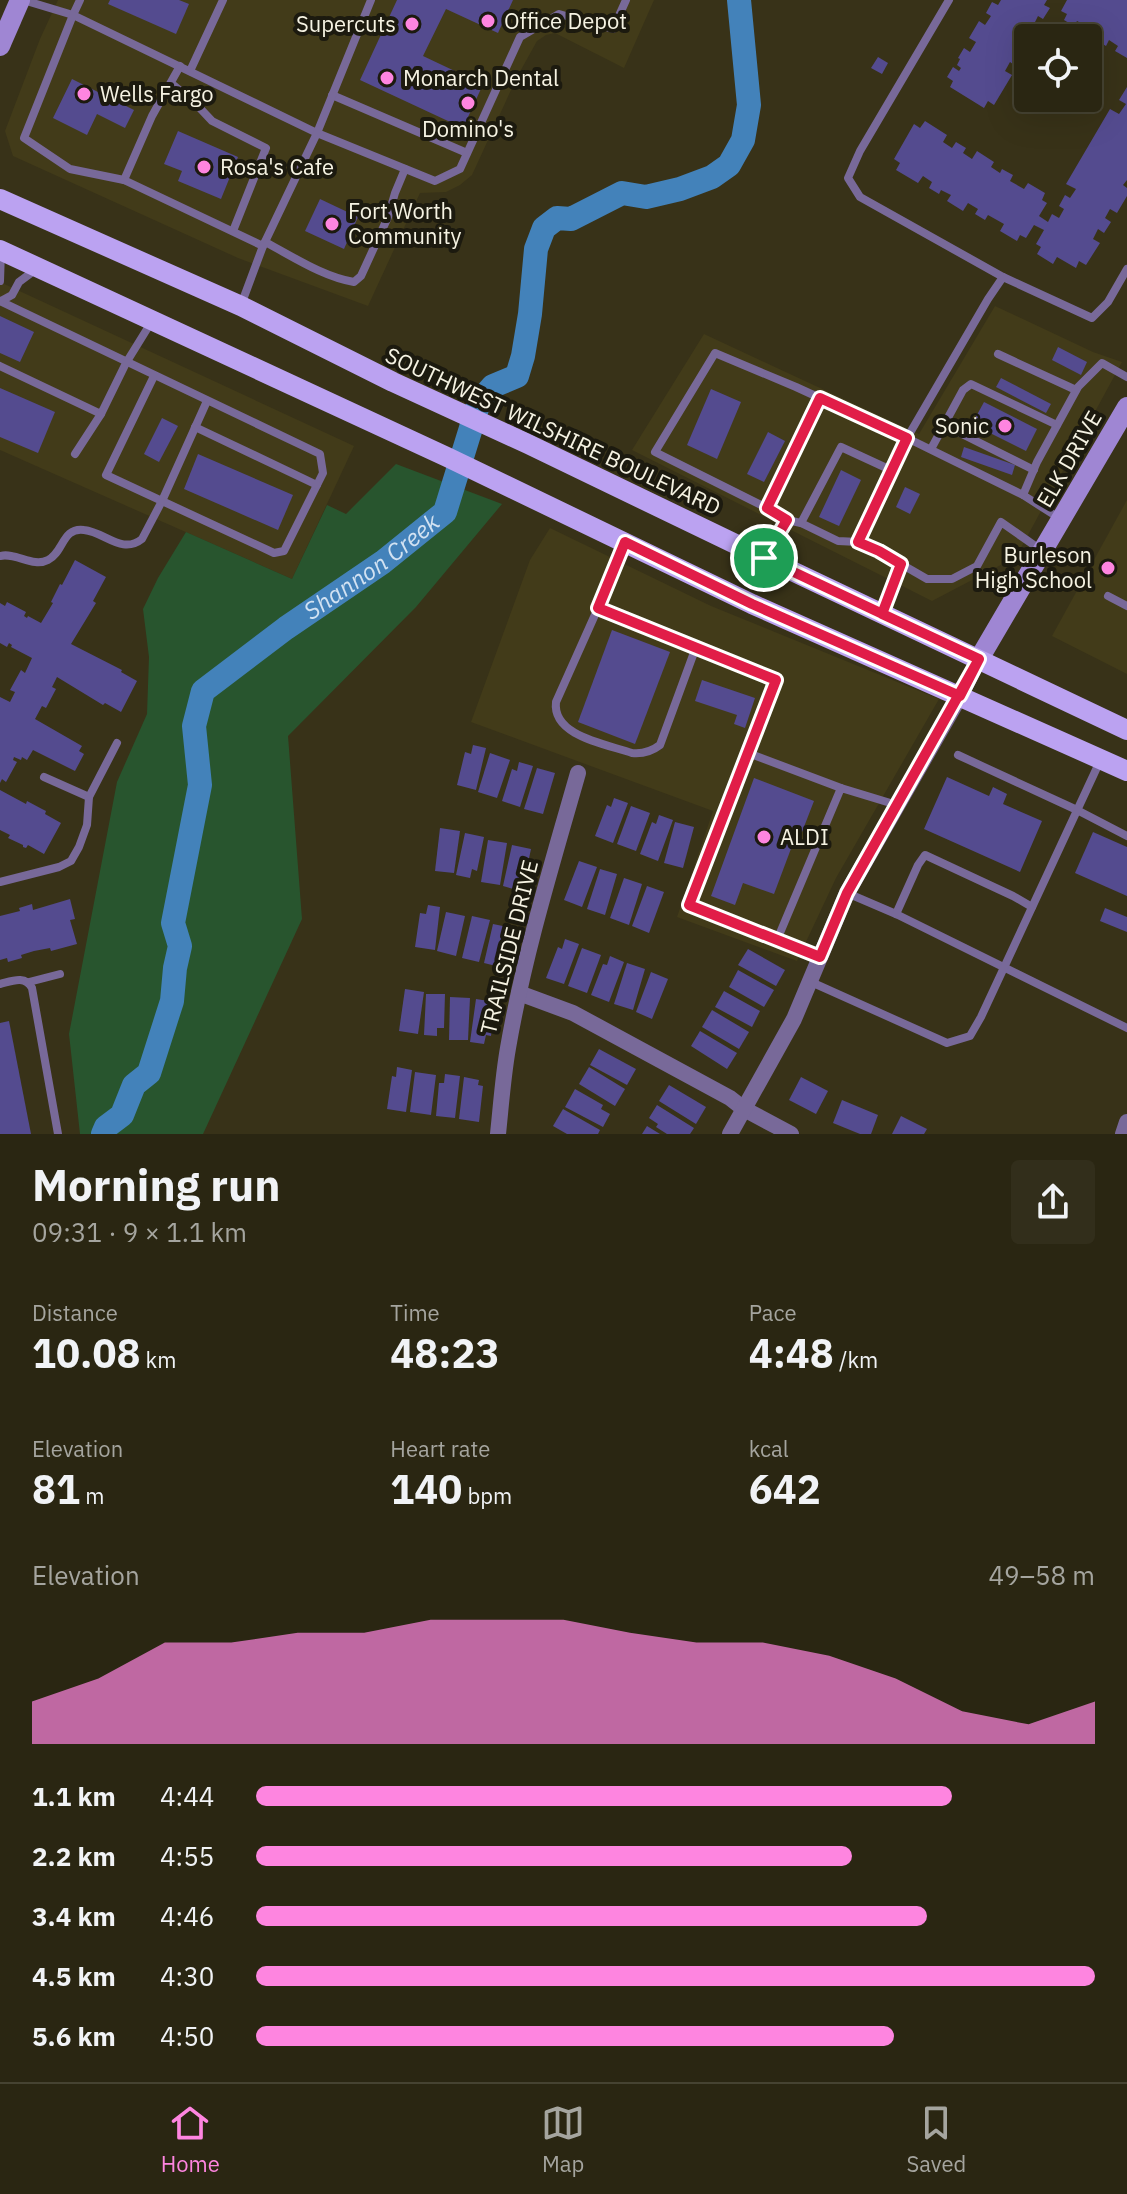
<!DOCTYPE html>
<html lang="en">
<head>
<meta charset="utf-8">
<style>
	:root { --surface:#2a2612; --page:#322e1b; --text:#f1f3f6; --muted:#a5a59f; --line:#464332; --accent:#fe85e0 }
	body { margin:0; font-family:"IBM Plex Sans",sans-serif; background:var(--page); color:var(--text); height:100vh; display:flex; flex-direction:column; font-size:30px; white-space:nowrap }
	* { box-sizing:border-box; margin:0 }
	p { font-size:26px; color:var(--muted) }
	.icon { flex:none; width:44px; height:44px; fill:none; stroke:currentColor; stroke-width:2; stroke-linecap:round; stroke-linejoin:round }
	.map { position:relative; height:1134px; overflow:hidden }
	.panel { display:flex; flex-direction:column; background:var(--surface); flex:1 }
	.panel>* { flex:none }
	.tools { position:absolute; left:1014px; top:24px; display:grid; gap:16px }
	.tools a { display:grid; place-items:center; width:88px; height:88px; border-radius:8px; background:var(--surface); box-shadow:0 8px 32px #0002,0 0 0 2px var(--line); font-size:40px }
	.pin { position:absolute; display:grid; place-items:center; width:68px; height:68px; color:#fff; margin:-34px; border:4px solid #fff; border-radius:50%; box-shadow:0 2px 8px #0007 }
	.round { display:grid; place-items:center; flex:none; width:84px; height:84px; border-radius:8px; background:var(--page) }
	.headline { display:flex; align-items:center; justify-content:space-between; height:136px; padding:0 32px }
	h1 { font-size:44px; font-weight:800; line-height:60px }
	.figures { display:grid; grid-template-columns:repeat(3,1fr); gap:12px; height:136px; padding:8px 32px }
	.figures div { display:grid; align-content:center }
	.figures b { font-size:40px; font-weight:800 }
	.figures small { font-size:22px; font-weight:400 }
	.figures p { font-size:22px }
	.chart { height:224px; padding:16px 32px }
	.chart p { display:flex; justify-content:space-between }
	.chart svg { width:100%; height:144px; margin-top:8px; fill:var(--accent); opacity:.7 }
	ul { padding:0 32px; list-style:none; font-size:26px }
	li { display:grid; grid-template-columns:128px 96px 1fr; align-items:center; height:60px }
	li i { height:20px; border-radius:10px; background:var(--accent) }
	.tabs { display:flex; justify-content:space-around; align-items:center; height:112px; border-top:2px solid var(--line); background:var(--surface); font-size:22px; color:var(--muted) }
	.tabs a { display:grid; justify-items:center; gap:4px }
	.tabs .selected { color:var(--accent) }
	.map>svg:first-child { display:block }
	.built { fill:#423b19 }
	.green { fill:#28552e }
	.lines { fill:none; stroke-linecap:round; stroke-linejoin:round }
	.river { stroke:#4382ba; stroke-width:24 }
	.building { fill:#544b8f }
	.lane { stroke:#786999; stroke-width:8 }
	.street { stroke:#786999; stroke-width:16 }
	.secondary { stroke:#9f86d3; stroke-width:20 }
	.primary { stroke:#bba2f1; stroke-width:20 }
	.route-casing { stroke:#fff; stroke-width:16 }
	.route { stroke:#e11d48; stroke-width:10 }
	.poi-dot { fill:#fe85e0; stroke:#1c1a0f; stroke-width:3 }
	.labels { text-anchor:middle; stroke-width:8; stroke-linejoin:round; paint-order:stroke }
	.poi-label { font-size:22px; fill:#f6f3e3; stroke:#1c1a0f; text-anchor:start }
	.street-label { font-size:22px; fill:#f6f3e3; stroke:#1c1a0f }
	.water-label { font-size:24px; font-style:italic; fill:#d2e2f2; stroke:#1c1a0f }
</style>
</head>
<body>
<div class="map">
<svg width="1127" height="1134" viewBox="0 0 1127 1134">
	<rect width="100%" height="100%" fill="#383218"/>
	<!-- built -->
	<g class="built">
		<path d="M58,0H654L624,68L555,33L546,35L537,41L517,77L472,175L460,185L446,192L420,193L368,306L238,258L13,156L5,131L40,39Z"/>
		<path d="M0,282L354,446L292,579L0,450Z"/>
		<path d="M995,306L1093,352L1122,362L1016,557L932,601L632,450L704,334L919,434Z"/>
		<path d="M1127,500V674L1052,636Z"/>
		<path d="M550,528L711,606L939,699L836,878L797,961L677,917L713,811L471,722L530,560Z"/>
	</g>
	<!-- green -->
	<path class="green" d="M396,464L502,504L416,607L288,736L302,919L203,1134H80L69,1034L117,782L147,714L149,657L143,609L158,578L186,532L292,579L327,505L346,514Z"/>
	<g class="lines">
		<!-- river -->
		<path class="river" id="s1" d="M103,1134L106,1127L122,1115L134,1085L149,1073L172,1001L175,968L180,946L173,923L200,785L194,726L203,691L286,628L383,562L445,512L479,402L493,386L517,376L523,356L530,314L536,249L544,228L557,218L571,219L622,193L646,197L680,189L712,177L729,165L743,140L749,105L739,0"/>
	</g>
	<!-- building -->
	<g class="building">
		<path d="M110,0H179L189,4L176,34L108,4Z"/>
		<path d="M397,0H513L498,33L446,9L423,56L478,82L480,78L485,80L463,128L360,80Z"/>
		<path d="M1001,0H1047L1044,5L1050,8L1043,19L1038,16L1033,26L1038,29L1033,38L1028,36L1023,46L1027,49L1017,67L1010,62L1005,71L1012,75L994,105L988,101L984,108L950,87L953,81L947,77L953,67L959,71L961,68L957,65L960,59L958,58L964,48L970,52L976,42L969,38L979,21L985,25L991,16L986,13L992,2L998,5Z"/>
		<path d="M1067,0H1127V58L1115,51L1118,46L1109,40L1106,46L1083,32L1087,26L1077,21L1074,26L1064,20L1067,14L1061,11Z"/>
		<path d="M878,57L888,63L882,74L871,68Z"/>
		<path d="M72,79L134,110L125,128L97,114L87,135L53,118Z"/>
		<path d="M1127,87V180L1123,185L1127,188V196L1117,213L1110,209L1105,218L1111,222L1104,233L1098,229L1093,239L1100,243L1086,265L1079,261L1076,268L1057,257L1053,264L1037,254L1041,247L1036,244L1044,230L1034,225L1026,238L1020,235L1017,241L1000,231L1004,224L988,215L985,220L975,214L978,209L968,203L963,211L947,201L951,195L941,190L939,194L929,188L932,182L923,176L918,183L896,170L900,163L894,159L914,124L920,128L925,121L947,135L943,142L952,148L956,142L966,148L963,153L972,159L977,151L994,162L991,167L1000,173L1002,169L1013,175L1010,181L1024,189L1028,183L1045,193L1042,200L1047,203L1039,216L1048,222L1052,214L1059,218L1064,209L1059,206L1065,195L1070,198L1076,189L1066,184L1110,109L1119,114L1126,104L1119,100Z"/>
		<path d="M178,131L238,157L221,199L178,181L182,171L164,164Z"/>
		<path d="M320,199L358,217L344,249L305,231Z"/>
		<path d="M0,316L34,332L20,362L0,353Z"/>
		<path d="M1058,347L1087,362L1081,375L1052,360Z"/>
		<path d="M1001,378L1051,404L1046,413L996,387Z"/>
		<path d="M0,388L55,412L38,453L0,437Z"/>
		<path d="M711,389L741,402L717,459L687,445Z"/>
		<path d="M984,402L1037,429L1026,451L972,424Z"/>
		<path d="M162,418L178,426L159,462L144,454Z"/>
		<path d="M768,432L785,441L764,482L747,474Z"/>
		<path d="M964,447L1015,465L1012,475L961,457Z"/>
		<path d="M198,454L293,495L278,530L184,489Z"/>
		<path d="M841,470L861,480L839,526L819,517Z"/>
		<path d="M905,487L920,494L910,514L896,507Z"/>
		<path d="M75,560L106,577L93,601L96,603L71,644L122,670L121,672L137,681L121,712L105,703L103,705L57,677L52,687L56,689L46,708L42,706L35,719L82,746L79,751L84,754L75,771L33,750L27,760L22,757L21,760L14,757L13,760L17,762L6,782L2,779L0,783V697L10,702L15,692L10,690L21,670L25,673L32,658L11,647L12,645L9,643L7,647L0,643V603L5,606L7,602L26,612L24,616L27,618L28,616L41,623L53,603L51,602L60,584L62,585Z"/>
		<path d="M612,630L670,652L635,744L578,722Z"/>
		<path d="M702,680L755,698L745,728L734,724L737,715L695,701Z"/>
		<path d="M473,745L486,748L476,790L457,785L465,752L471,754Z"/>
		<path d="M490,753L510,760L497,798L478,792Z"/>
		<path d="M519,762L533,766L520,807L502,801L512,769L517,771Z"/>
		<path d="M537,768L555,773L543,814L524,809Z"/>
		<path d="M947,777L989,796L993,787L1007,794L1003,804L1042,821L1020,872L924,829Z"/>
		<path d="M754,778L814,801L802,832L798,830L774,894L743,883L735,905L711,896Z"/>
		<path d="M0,790L26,804L27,801L42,809L46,811L45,814L61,823L44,854L28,845L26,848L23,847V845L8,838L10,835L0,830Z"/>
		<path d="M614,798L628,803L613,843L595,836L607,805L611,807Z"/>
		<path d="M631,806L650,813L636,851L617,844Z"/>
		<path d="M659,815L673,820L658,861L640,854L652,822L656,824Z"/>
		<path d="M675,822L694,827L683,868L664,863Z"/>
		<path d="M440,828L460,831L454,873L435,871Z"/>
		<path d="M1093,832L1127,847V896L1075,873Z"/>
		<path d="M465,833L484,837L477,871L472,869L470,878L456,875Z"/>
		<path d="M488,840L507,843L500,885L481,882Z"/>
		<path d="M512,845L531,849L524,882L519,881L517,890L503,886Z"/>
		<path d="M579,861L597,867L582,907L564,900Z"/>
		<path d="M600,869L617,874L605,915L587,909Z"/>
		<path d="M624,878L642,884L629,925L610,918Z"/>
		<path d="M647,886L664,892L649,933L632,926Z"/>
		<path d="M70,899L75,919L70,920L77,944L51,951L50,948L34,951L21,955L22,958L8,962L7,958L0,960V916L20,911L19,908L32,904L33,910Z"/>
		<path d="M428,905L440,907L435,950L415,947L420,913L426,914Z"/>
		<path d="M1105,908L1127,917V932L1100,921Z"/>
		<path d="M446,912L465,916L456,956L437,951Z"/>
		<path d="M472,916L490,920L479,962L462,958Z"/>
		<path d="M493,924L513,928L504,968L484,963Z"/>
		<path d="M565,939L579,944L564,984L546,978L558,947L562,949Z"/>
		<path d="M582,948L601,955L587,993L568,986Z"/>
		<path d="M748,949L785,970L776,986L738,965Z"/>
		<path d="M610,956L624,962L609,1002L591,995L603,964L607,965Z"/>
		<path d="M627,963L645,969L633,1010L614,1004Z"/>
		<path d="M738,970L774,990L764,1007L729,987Z"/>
		<path d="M651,972L668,979L652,1019L636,1012Z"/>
		<path d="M405,989L424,992L418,1034L399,1031Z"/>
		<path d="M724,991L760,1011L752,1027L715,1007Z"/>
		<path d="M426,994H445L444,1028H437V1036L424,1035Z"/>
		<path d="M450,997L470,998L468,1040H449Z"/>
		<path d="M476,999L495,1002L491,1036L486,1035L484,1044L470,1042Z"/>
		<path d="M712,1010L749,1032L739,1049L702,1027Z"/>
		<path d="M9,1021L31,1134H0V1023Z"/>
		<path d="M700,1031L737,1053L727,1069L691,1046Z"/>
		<path d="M599,1049L636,1069L627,1085L590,1065Z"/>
		<path d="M397,1067L412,1070L406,1112L387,1109L392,1076L396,1077Z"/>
		<path d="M589,1067L625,1089L615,1106L579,1084Z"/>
		<path d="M415,1072L436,1075L431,1115L410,1112Z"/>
		<path d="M445,1074L460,1076L455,1118L436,1116L439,1083H444Z"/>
		<path d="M464,1077L479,1080L478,1085L483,1086L479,1122L459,1119Z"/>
		<path d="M801,1077L828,1091L816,1114L789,1100Z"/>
		<path d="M669,1085L706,1107L696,1124L659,1101Z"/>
		<path d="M575,1089L603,1105L601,1109L610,1114L603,1127L565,1107Z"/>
		<path d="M842,1100L878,1115L871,1134H860L833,1123Z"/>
		<path d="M657,1105L694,1128L690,1134H667L656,1127L658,1124L649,1118Z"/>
		<path d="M563,1109L600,1130L598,1134H567L553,1126Z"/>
		<path d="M901,1116L927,1129L924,1134H892Z"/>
		<path d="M647,1126L660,1134H642Z"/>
	</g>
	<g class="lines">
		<!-- lane -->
		<g class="lane">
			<path d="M23,0L73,15L80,0"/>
			<path d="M949,0L860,151L848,178L860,197L1003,277"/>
			<path d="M190,71L223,0"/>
			<path d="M171,83L196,104L212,121L266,148L233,231"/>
			<path d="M332,95L467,153"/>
			<path d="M124,180L152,116L180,66"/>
			<path d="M265,242C292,256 323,277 354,282L361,276L388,217L395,193L405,169"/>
			<path d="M263,246L124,180L70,169L24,138L73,15L317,133L435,181L460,169L520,37L559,14L613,29L626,0"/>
			<path d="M0,281L1,251"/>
			<path d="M0,301L320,454L323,473L284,551L274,553L106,475L154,376"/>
			<path d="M1,301L12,295L19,282L35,270"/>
			<path d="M241,305L263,246L317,133L371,0"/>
			<path d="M998,354L1076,390"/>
			<path d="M0,366L101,414L126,363L152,321"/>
			<path d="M944,425L1034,470"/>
			<path d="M195,427L317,485"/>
			<path d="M931,449L963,390L971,384L1057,425"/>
			<path d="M75,454L101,414"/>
			<path d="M767,508L820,398"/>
			<path d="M1059,518L1023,495L1037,462L1078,387L1102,363L1127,377"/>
			<path d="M787,520L801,523L838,541L858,542"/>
			<path d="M801,523L841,447L893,471"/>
			<path d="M624,543L598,608L776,680L748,753L841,788"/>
			<path d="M0,556C16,552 33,568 48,560C64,552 62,527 84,530C105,532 122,555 142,539L162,501L207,401"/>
			<path d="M765,558L787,520L767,508L655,452L715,353L796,387L907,438L988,299L1003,277L1092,318L1108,302L1127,269"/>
			<path d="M901,564L927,579H952L977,566L1001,522L1041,550"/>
			<path d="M1108,596L1127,606"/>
			<path d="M598,608L556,702C552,736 606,744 632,753C643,754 651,752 660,745L696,647"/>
			<path d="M883,612L901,564L879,551L858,542L907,438L1023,495"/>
			<path d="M748,753L689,905L777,940"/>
			<path d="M958,755L1077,810L1127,836"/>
			<path d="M44,777L89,797"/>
			<path d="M0,882L59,867L71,861L79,847L87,825L89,797L117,743"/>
			<path d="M847,893L896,914L1127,1028"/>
			<path d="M896,914L918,865L925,855L1013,896L1032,907"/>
			<path d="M820,957L777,940L841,788L897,805"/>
			<path d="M29,982L60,974"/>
			<path d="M811,982L947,1043L970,1036L981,1017L1100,761"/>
			<path d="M0,984C12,981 25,975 32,988L58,1134"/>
		</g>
		<!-- street -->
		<g class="street">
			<path d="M519,993L573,1013L730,1098L744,1109L791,1134"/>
			<path d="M498,1134C501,1106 503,1076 508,1048C524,955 552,864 578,773"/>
			<path d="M730,1134L794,1019L847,893L960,696L979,659"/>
			<path d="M1123,1134L1127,1122"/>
		</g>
		<!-- secondary -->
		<g class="secondary">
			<path d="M0,46L20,0"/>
			<path d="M979,659L1127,407"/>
		</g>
		<!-- primary -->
		<g class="primary">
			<path d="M0,199L241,306L393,382L528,444L752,552L1127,730"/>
			<path d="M0,250L447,457L752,604L1127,771"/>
		</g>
	</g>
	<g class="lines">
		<defs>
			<path id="route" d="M764,558C836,592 907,626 979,659L847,893L820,957L689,905L776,680L598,608L625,542L752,604L960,696L979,659L882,614L901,564L879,551L858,542L907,438L820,398L767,508L787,520L764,558"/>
		</defs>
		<!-- route casing -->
		<use href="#route" class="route-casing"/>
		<!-- route -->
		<use href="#route" class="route"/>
	</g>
	<!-- markers -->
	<g class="poi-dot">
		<circle cx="488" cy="21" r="8"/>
		<circle cx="412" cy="24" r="8"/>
		<circle cx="387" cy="78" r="8"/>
		<circle cx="84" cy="94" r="8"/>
		<circle cx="468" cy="103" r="8"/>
		<circle cx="204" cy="167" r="8"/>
		<circle cx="332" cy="224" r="8"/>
		<circle cx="1005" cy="426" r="8"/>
		<circle cx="1108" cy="568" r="8"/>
		<circle cx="764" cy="837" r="8"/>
	</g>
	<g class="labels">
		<!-- poi labels -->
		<g class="poi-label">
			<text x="504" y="29">Office Depot</text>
			<text x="396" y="32" text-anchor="end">Supercuts</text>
			<text x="403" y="86">Monarch Dental</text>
			<text x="100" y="102">Wells Fargo</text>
			<text x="468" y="137" text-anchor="middle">Domino's</text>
			<text x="220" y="175">Rosa's Cafe</text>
			<text x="348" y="219">Fort Worth<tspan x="348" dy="25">Community</tspan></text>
			<text x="989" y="434" text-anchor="end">Sonic</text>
			<text x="1092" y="563" text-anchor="end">Burleson<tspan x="1092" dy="25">High School</tspan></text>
			<text x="780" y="845">ALDI</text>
		</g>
		<!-- street labels -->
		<g class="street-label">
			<text transform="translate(553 431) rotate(25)" y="8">SOUTHWEST WILSHIRE BOULEVARD</text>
			<text transform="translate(1069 459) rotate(-60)" y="8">ELK DRIVE</text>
			<text transform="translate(509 947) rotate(-76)" y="8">TRAILSIDE DRIVE</text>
		</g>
		<!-- water labels -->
		<g class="water-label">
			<text dy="8" stroke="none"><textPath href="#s1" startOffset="680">Shannon Creek</textPath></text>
		</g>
	</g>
</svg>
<div class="tools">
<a><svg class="icon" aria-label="locate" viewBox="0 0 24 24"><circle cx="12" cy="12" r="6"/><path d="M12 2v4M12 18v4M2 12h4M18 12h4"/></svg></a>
</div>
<div class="pin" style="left:764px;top:558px;background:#1e9e55"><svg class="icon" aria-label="arrive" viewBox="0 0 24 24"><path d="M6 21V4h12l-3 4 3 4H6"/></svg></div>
</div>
<section class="panel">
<div class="headline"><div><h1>Morning run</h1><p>09:31 · 9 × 1.1 km</p></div><a class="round"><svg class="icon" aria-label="share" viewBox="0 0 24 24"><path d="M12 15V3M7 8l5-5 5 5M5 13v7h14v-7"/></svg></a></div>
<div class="figures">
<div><p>Distance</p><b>10.08<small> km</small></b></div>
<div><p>Time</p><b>48:23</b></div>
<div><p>Pace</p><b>4:48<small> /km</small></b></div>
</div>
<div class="figures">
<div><p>Elevation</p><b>81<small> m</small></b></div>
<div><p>Heart rate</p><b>140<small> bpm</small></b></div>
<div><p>kcal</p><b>642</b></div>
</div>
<div class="chart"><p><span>Elevation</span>49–58 m</p>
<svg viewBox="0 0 160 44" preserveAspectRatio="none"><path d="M0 44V31L10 24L20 13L30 13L40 10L50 10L60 6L70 6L80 6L90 10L100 13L110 13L120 17L130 24L140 34L150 38L160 31V44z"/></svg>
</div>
<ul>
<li><b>1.1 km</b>4:44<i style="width:83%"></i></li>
<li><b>2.2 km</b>4:55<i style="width:71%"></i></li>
<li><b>3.4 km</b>4:46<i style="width:80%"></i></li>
<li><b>4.5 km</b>4:30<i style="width:100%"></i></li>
<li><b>5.6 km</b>4:50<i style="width:76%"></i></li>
</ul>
</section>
<nav class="tabs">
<a class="selected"><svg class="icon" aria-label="home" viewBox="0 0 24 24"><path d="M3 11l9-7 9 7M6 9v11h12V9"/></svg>Home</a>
<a><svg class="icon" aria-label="map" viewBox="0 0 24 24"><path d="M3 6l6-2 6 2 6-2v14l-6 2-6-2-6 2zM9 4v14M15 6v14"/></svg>Map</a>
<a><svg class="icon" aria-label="saved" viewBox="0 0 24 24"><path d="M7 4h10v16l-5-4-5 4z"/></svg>Saved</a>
</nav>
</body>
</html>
